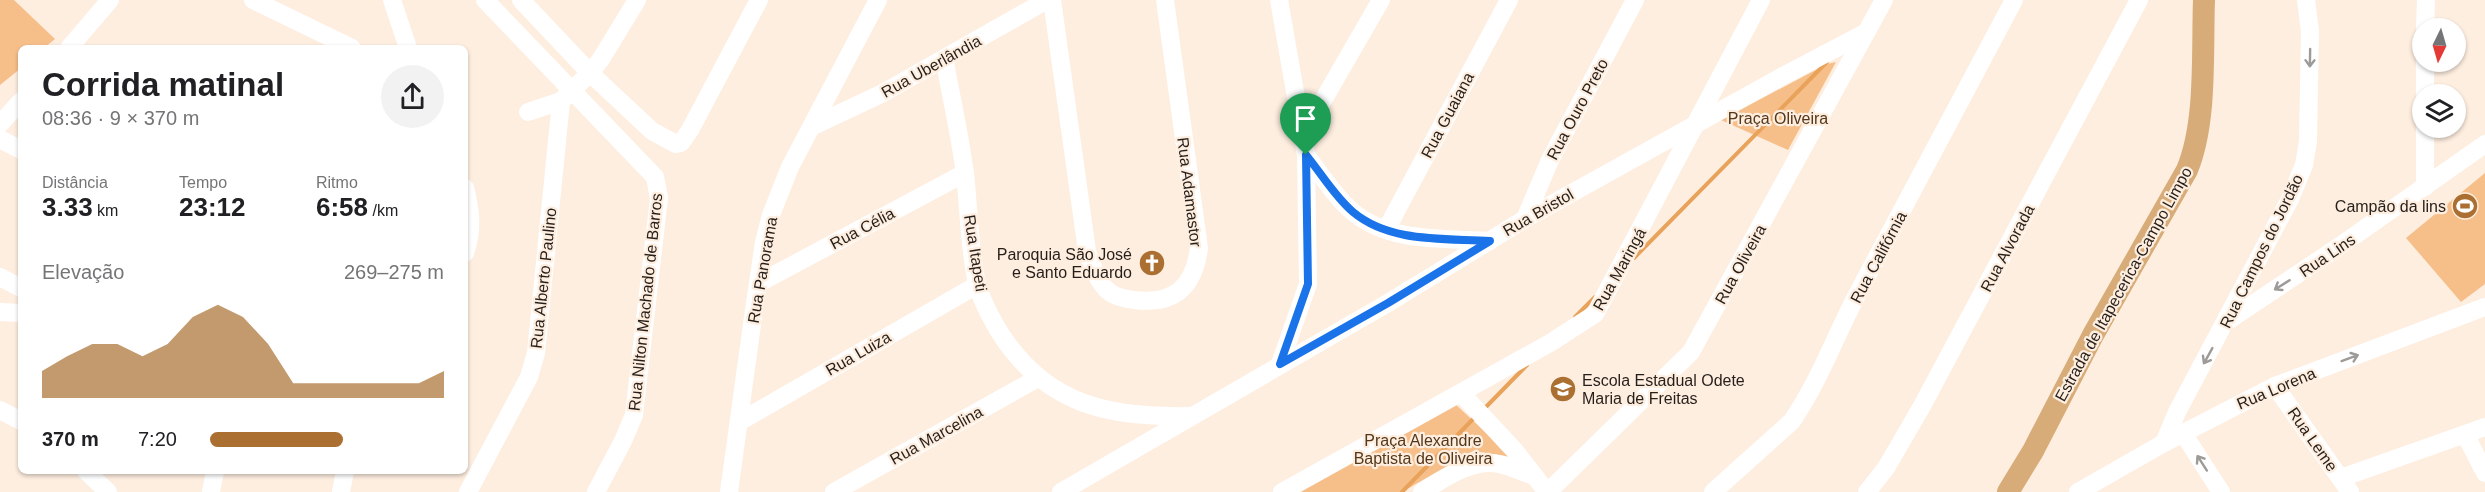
<!DOCTYPE html>
<html lang="pt">
<head>
<meta charset="utf-8">
<style>
	:root { --surface:#fff; --page:#f2f2f2; --text:#202124; --muted:#757577; --accent:#ab7031 }
	body { margin:0; font-family:Arial,sans-serif; background:var(--page); color:var(--text); height:100vh; display:flex; flex-direction:column; font-size:22px; white-space:nowrap }
	* { box-sizing:border-box; margin:0 }
	p { font-size:20px; color:var(--muted) }
	.icon { flex:none; width:33px; height:33px; fill:none; stroke:currentColor; stroke-width:2; stroke-linecap:round; stroke-linejoin:round }
	.map { position:relative; flex:1; overflow:hidden }
	.drawer { position:absolute; left:18px; top:45px; width:450px; height:429px; display:flex; flex-direction:column; background:var(--surface); border-radius:9px; box-shadow:0 2px 4px #0004 }
	.drawer>* { flex:none }
	.needle { width:39px; rotate:185deg }
	.fabs { position:absolute; left:2412px; top:18px; display:grid; gap:12px }
	.fabs a { display:grid; place-items:center; width:54px; height:54px; border-radius:50%; background:var(--surface); box-shadow:0 2px 4px #0004; font-size:30px }
	.pin { position:absolute; display:grid; place-items:center; width:51px; height:51px; color:#fff; margin:-62px -26px; border-radius:50% 50% 50% 0; rotate:-45deg; box-shadow:0 0 6px #0007 }
	.pin .icon { rotate:45deg }
	.round { display:grid; place-items:center; flex:none; width:63px; height:63px; border-radius:32px; background:var(--page) }
	.overview { display:flex; align-items:center; justify-content:space-between; height:102px; padding:0 24px }
	h1 { font-size:33px; font-weight:600; line-height:45px }
	.metrics { display:grid; grid-template-columns:repeat(3,1fr); gap:9px; height:102px; padding:6px 24px }
	.metrics div { display:grid; align-content:center }
	.metrics b { font-size:26px; font-weight:600 }
	.metrics small { font-size:16px; font-weight:400 }
	.metrics p { font-size:16px }
	.chart { height:168px; padding:12px 24px }
	.chart p { display:flex; justify-content:space-between }
	.chart svg { width:100%; height:108px; margin-top:6px; fill:var(--accent); opacity:.7 }
	ul { padding:0 24px; list-style:none; font-size:20px }
	li { display:grid; grid-template-columns:96px 72px 1fr; align-items:center; height:45px }
	li i { height:15px; border-radius:8px; background:var(--accent) }
	.map>svg:first-child { display:block }
	.green { fill:#f6bf8a }
	.lines { fill:none; stroke-linecap:round; stroke-linejoin:round }
	.stream { stroke:#e9a25a; stroke-width:4 }
	.minor { stroke:#fff; stroke-width:18 }
	.major { stroke:#d7ac79; stroke-width:22 }
	.oneway { stroke:#9d9a98 }
	.route-casing { stroke:#fff; stroke-width:12 }
	.route { stroke:#1a73e8; stroke-width:8 }
	.labels { text-anchor:middle; stroke-width:4.5; stroke-linejoin:round; paint-order:stroke }
	.street-label { font-size:16px; fill:#261f19; stroke:#feeee0 }
	.park-label { font-size:16px; fill:#553719; stroke:#feeee0 }
	.poi-label { font-size:16px; fill:#261f19; stroke:#feeee0; text-anchor:end }
</style>
</head>
<body>
<div class="map">
<svg width="2485" height="492" viewBox="0 0 2485 492">
	<rect width="100%" height="100%" fill="#feeee0"/>
	<!-- green -->
	<g class="green">
		<path d="M0,0H14L55,39L44,48H21V68L0,85Z"/>
		<path d="M1836,62L1788,150L1721,120L1827,64Z"/>
		<path d="M2485,173V284L2461,302L2406,238Z"/>
		<path d="M1453,402L1512,457L1473,451L1402,492H1299Z"/>
	</g>
	<g class="lines">
		<!-- stream -->
		<g class="stream">
			<path d="M1634,258L1827,62"/>
			<path d="M1575,317L1595,297"/>
			<path d="M1484,409L1527,365"/>
			<path d="M1402,492L1476,416"/>
		</g>
		<!-- minor -->
		<g class="minor">
			<path d="M253,0L352,48"/>
			<path d="M392,0L408,48"/>
			<path d="M485,0L655,177L659,198L634,415L623,441L596,492"/>
			<path d="M521,0L590,73L652,131L676,144L681,143L690,130L759,0"/>
			<path d="M1052,0L1087,251C1092,265 1097,281 1108,291C1115,297 1125,299 1134,300C1174,305 1194,287 1199,248L1165,0"/>
			<path d="M1279,0L1306,155L1308,284L1280,364"/>
			<path d="M2425,28L2426,0"/>
			<path d="M69,48L110,0"/>
			<path d="M944,58C951,96 960,135 965,174C969,210 969,248 977,283C981,300 991,318 1000,333C1046,405 1109,418 1190,416"/>
			<path d="M2425,62V94"/>
			<path d="M528,112L561,101"/>
			<path d="M0,124L21,101"/>
			<path d="M813,126L883,93L1047,0"/>
			<path d="M2425,128V187"/>
			<path d="M1303,135L1381,0"/>
			<path d="M0,139L21,150"/>
			<path d="M1306,155C1320,173 1335,197 1353,212C1390,243 1444,238 1490,241"/>
			<path d="M465,188C471,211 473,230 465,253"/>
			<path d="M1525,219L1550,160L1635,0"/>
			<path d="M1386,230L1509,0"/>
			<path d="M0,277L21,288"/>
			<path d="M759,283L965,173"/>
			<path d="M0,312L21,313"/>
			<path d="M2229,320L2334,250L2485,144"/>
			<path d="M2275,386L2350,492"/>
			<path d="M1461,393L1515,451L1547,492"/>
			<path d="M0,410L21,421"/>
			<path d="M739,422L977,285"/>
			<path d="M2183,433L2221,492"/>
			<path d="M2466,436L2485,473"/>
			<path d="M2164,443L2177,412L2290,199L2304,165L2308,141L2310,31L2306,0"/>
			<path d="M86,471L108,492"/>
			<path d="M2341,478L2485,427"/>
			<path d="M211,492L215,471"/>
			<path d="M341,492L345,471"/>
			<path d="M468,492L529,377L536,353L561,101L590,73L601,59L637,0"/>
			<path d="M729,492L753,317L764,242L771,215L790,167L878,0"/>
			<path d="M834,492L1038,378"/>
			<path d="M1061,492L1388,303L1525,219L1781,77L1865,33"/>
			<path d="M1282,492L1550,343L1595,314L1761,0"/>
			<path d="M1422,492C1443,479 1473,458 1499,464C1511,467 1523,472 1534,476"/>
			<path d="M1548,492L1691,352L1884,0"/>
			<path d="M1713,492L1792,421C1820,380 1836,334 1859,291C1910,194 1962,97 2014,0"/>
			<path d="M1867,492L1886,468L1922,406L2139,0"/>
			<path d="M2078,492L2164,443L2275,386L2485,307"/>
		</g>
		<!-- major -->
		<path class="major" d="M2008,492L2033,451L2093,335L2187,170C2207,122 2202,53 2204,0"/>
	</g>
	<!-- one-way arrows -->
	<defs><path id="oneway-shaft" d="M-6 0H5M1.5-3L5.5 0L1.5 3" fill="none" stroke-width="1.6" stroke-linecap="round" stroke-linejoin="round" transform="scale(1.5)"/></defs>
	<g class="oneway">
		<use href="#oneway-shaft" transform="translate(2310 58) rotate(91)"/>
		<use href="#oneway-shaft" transform="translate(2282 285) rotate(148)"/>
		<use href="#oneway-shaft" transform="translate(2208 356) rotate(119)"/>
		<use href="#oneway-shaft" transform="translate(2350 358) rotate(-20)"/>
		<use href="#oneway-shaft" transform="translate(2202 463) rotate(-123)"/>
	</g>
	<g class="lines">
		<defs>
			<path id="route" d="M1306,155C1321,173 1335,197 1353,212C1390,243 1444,238 1490,241L1388,303L1280,364L1308,284Z"/>
		</defs>
		<!-- route casing -->
		<use href="#route" class="route-casing"/>
		<!-- route -->
		<use href="#route" class="route"/>
	</g>
	<!-- icons -->
	<defs>
		<symbol id="stadium-disc" viewBox="-11 -11 22 22"><circle r="9.5" fill="#ab7031" stroke="#feeee0"/><path d="M0-5a6.5 5 0 1 0 0 10a6.5 5 0 1 0 0-10ZM-3.5-1.8h7v3.6h-7Z" fill="#fff"/></symbol>
		<symbol id="church-disc" viewBox="-11 -11 22 22"><circle r="9.5" fill="#ab7031" stroke="#feeee0"/><path d="M-1.2-6h2.4v3.5h3.3v2.4h-3.3V6h-2.4V-.1h-3.3v-2.4h3.3Z" fill="#fff"/></symbol>
		<symbol id="school-disc" viewBox="-11 -11 22 22"><circle r="9.5" fill="#ab7031" stroke="#feeee0"/><path d="M0-5L7-2L0 1L-7-2ZM-4 1L0 2.5L4 1V4Q0 6-4 4Z" fill="#fff"/></symbol>
	</defs>
	<g fill-rule="evenodd">
		<use href="#stadium-disc" x="2450" y="191" width="30" height="30"/>
		<use href="#church-disc" x="1137" y="248" width="30" height="30"/>
		<use href="#school-disc" x="1548" y="374" width="30" height="30"/>
	</g>
	<g class="labels">
		<!-- street labels -->
		<g class="street-label">
			<text transform="translate(931 66) rotate(-29)" y="6">Rua Uberlândia</text>
			<text transform="translate(1577 109) rotate(-62)" y="6">Rua Ouro Preto</text>
			<text transform="translate(1447 115) rotate(-62)" y="6">Rua Guaiana</text>
			<text transform="translate(1190 192) rotate(83)" y="6">Rua Adamastor</text>
			<text transform="translate(1538 212) rotate(-30)" y="6">Rua Bristol</text>
			<text transform="translate(862 228) rotate(-28)" y="6">Rua Célia</text>
			<text transform="translate(2007 248) rotate(-62)" y="6">Rua Alvorada</text>
			<text transform="translate(2261 251) rotate(-64)" y="6">Rua Campos do Jordão</text>
			<text transform="translate(976 253) rotate(81)" y="6">Rua Itapeti</text>
			<text transform="translate(2327 255) rotate(-34)" y="6">Rua Lins</text>
			<text transform="translate(1878 257) rotate(-62)" y="6">Rua Califórnia</text>
			<text transform="translate(1740 264) rotate(-61)" y="6">Rua Oliveira</text>
			<text transform="translate(1619 269) rotate(-61)" y="6">Rua Maringá</text>
			<text transform="translate(762 270) rotate(-80)" y="6">Rua Panorama</text>
			<text transform="translate(543 278) rotate(-84)" y="6">Rua Alberto Paulino</text>
			<text transform="translate(2123 284) rotate(-61)" y="6">Estrada de Itapecerica-Campo Limpo</text>
			<text transform="translate(645 302) rotate(-84)" y="6">Rua Nilton Machado de Barros</text>
			<text transform="translate(858 353) rotate(-30)" y="6">Rua Luiza</text>
			<text transform="translate(2276 388) rotate(-23)" y="6">Rua Lorena</text>
			<text transform="translate(936 435) rotate(-29)" y="6">Rua Marcelina</text>
			<text transform="translate(2313 439) rotate(55)" y="6">Rua Leme</text>
		</g>
		<!-- park labels -->
		<g class="park-label">
			<text x="1778" y="124">Praça Oliveira</text>
			<text x="1423" y="446">Praça Alexandre<tspan x="1423" dy="18">Baptista de Oliveira</tspan></text>
		</g>
		<!-- poi labels -->
		<g class="poi-label">
			<text x="2446" y="212">Campão da lins</text>
			<text x="1132" y="260">Paroquia São José<tspan x="1132" dy="18">e Santo Eduardo</tspan></text>
			<text x="1582" y="386" text-anchor="start">Escola Estadual Odete<tspan x="1582" dy="18">Maria de Freitas</tspan></text>
		</g>
	</g>
</svg>
<div class="fabs">
<a><svg class="needle" viewBox="-14 -14 28 28"><path d="M0-13l5 13h-10z" fill="#e53935"/><path d="M0 13l5-13h-10z" fill="#757577"/></svg></a>
<a><svg class="icon" aria-label="layers" viewBox="0 0 24 24"><path d="M12 4l9 5-9 5-9-5zM3 14l9 5 9-5"/></svg></a>
</div>
<div class="pin" style="left:1306px;top:155px;background:#1e9e55"><svg class="icon" aria-label="arrive" viewBox="0 0 24 24"><path d="M6 21V4h12l-3 4 3 4H6"/></svg></div>
<section class="drawer">
<div class="overview"><div><h1>Corrida matinal</h1><p>08:36 · 9 × 370 m</p></div><a class="round"><svg class="icon" aria-label="share" viewBox="0 0 24 24"><path d="M12 15V3M7 8l5-5 5 5M5 13v7h14v-7"/></svg></a></div>
<div class="metrics">
<div><p>Distância</p><b>3.33<small> km</small></b></div>
<div><p>Tempo</p><b>23:12</b></div>
<div><p>Ritmo</p><b>6:58<small> /km</small></b></div>
</div>
<div class="chart"><p><span>Elevação</span>269–275 m</p>
<svg viewBox="0 0 160 44" preserveAspectRatio="none"><path d="M0 44V33L10 27L20 22L30 22L40 27L50 22L60 11L70 6L80 11L90 22L100 38L110 38L120 38L130 38L140 38L150 38L160 33V44z"/></svg>
</div>
<ul>
<li><b>370 m</b>7:20<i style="width:57%"></i></li>
</ul>
</section>
</div>
</body>
</html>
